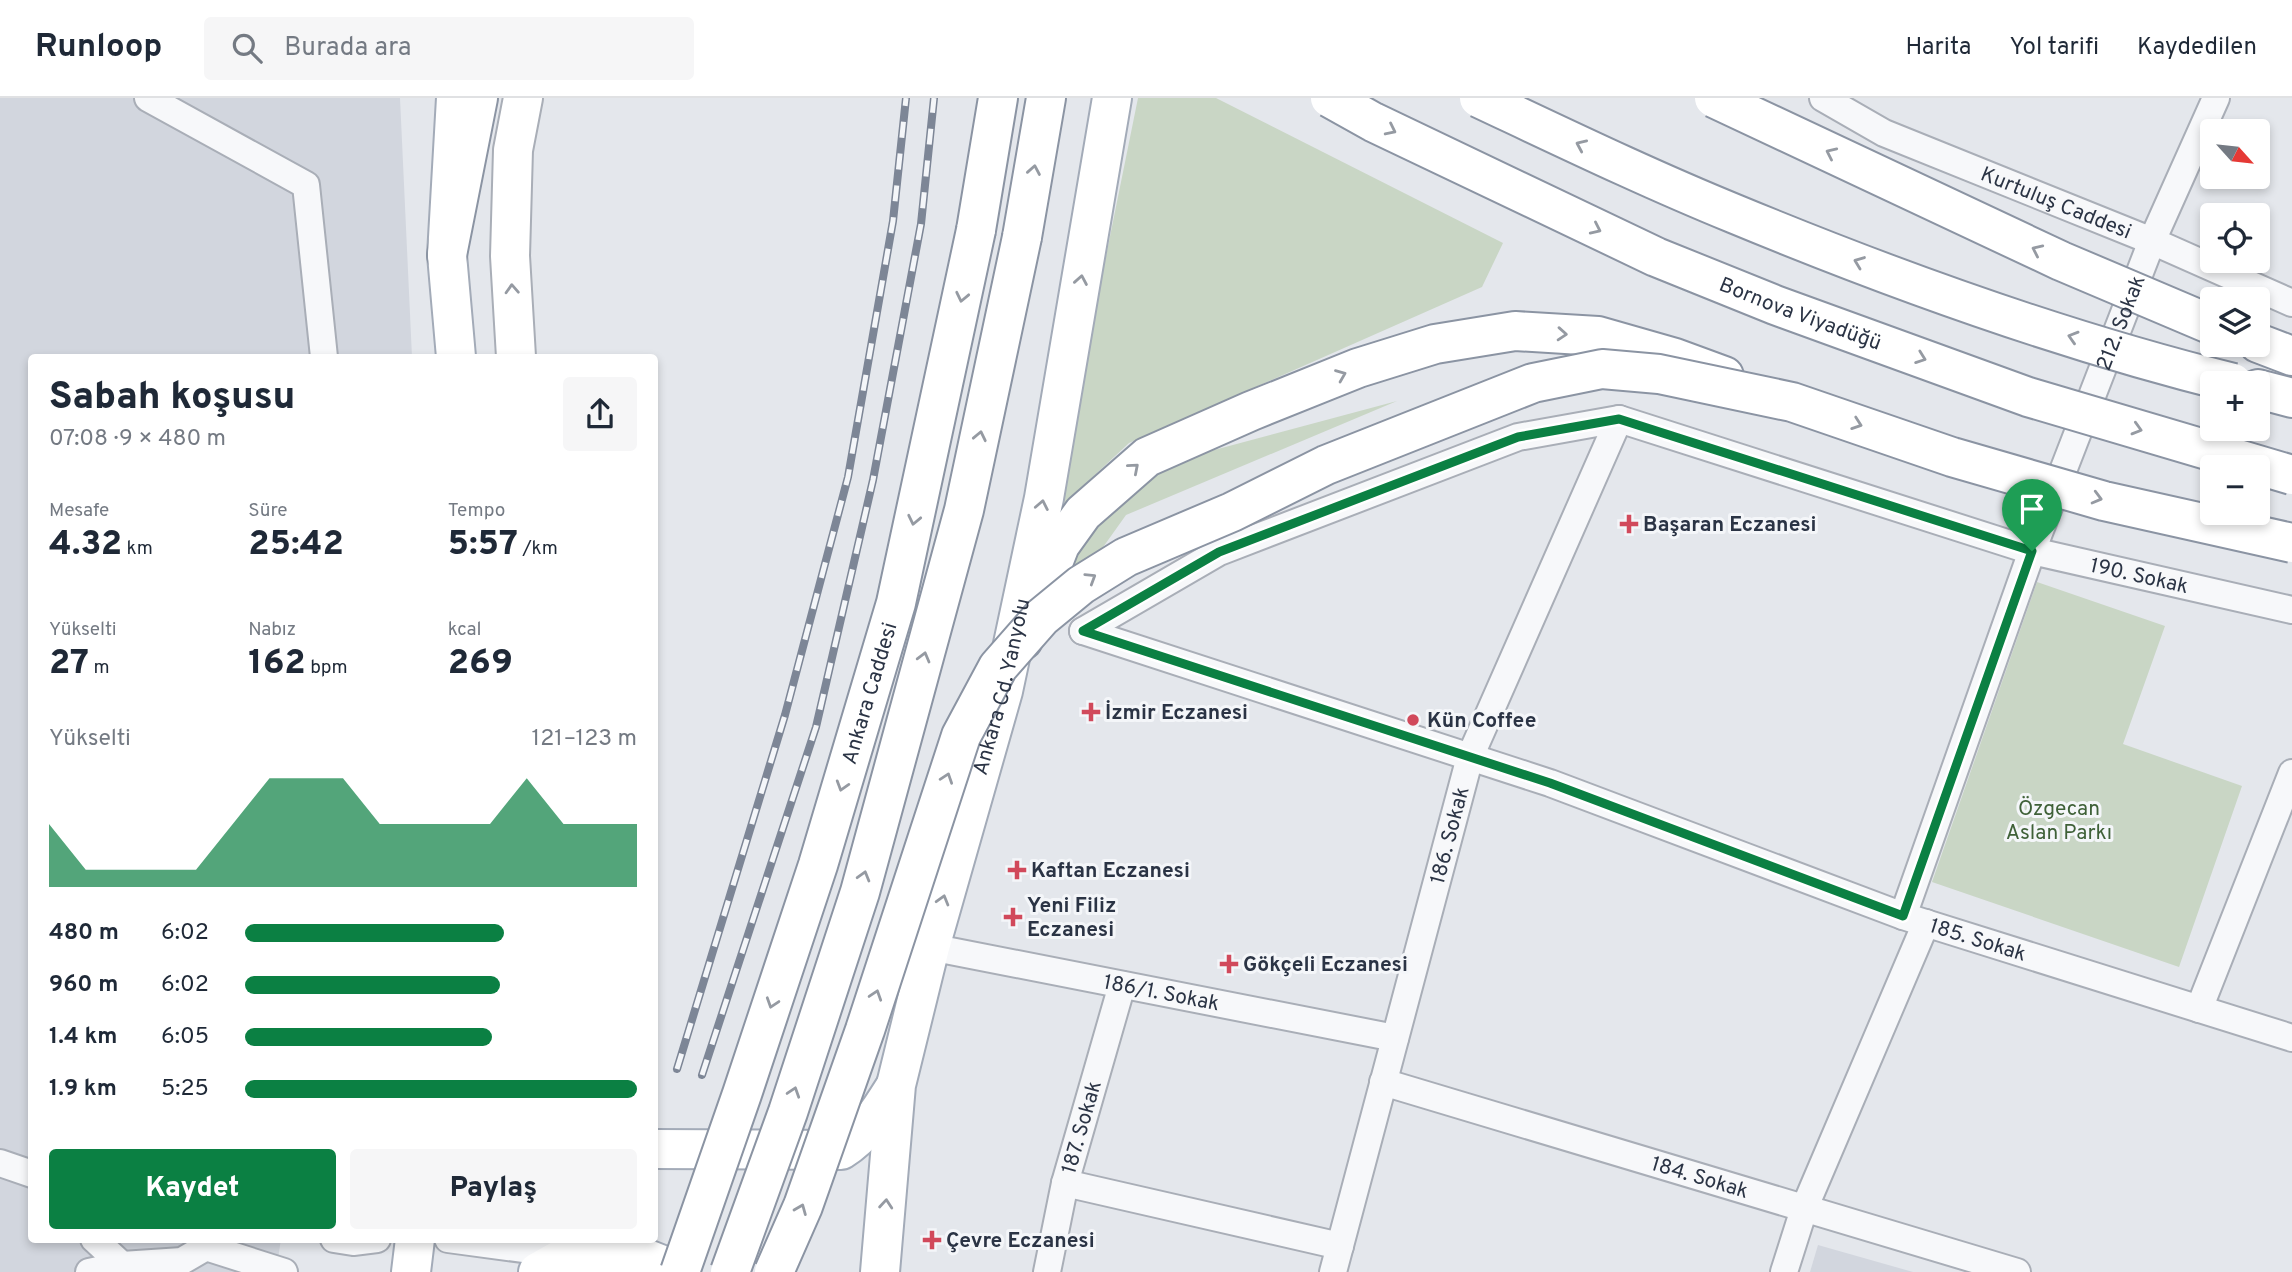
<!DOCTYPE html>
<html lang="tr">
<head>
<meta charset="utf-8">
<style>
	:root { --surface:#fff; --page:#f6f6f7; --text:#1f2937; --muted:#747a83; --line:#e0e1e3; --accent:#0b8043 }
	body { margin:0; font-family:Overpass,sans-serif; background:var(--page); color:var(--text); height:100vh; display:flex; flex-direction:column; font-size:26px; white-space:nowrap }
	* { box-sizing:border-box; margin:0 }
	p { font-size:23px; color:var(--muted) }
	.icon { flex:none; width:38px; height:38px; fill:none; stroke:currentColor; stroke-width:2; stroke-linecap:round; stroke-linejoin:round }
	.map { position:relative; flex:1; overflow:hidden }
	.side { position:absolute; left:28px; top:256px; width:630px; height:889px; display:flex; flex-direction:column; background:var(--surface); border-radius:7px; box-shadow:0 4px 10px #0003 }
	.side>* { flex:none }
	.needle { width:46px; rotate:117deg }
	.buttons { position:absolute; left:2200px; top:21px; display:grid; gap:14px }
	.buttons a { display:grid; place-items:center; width:70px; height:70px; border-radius:7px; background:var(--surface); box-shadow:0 4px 10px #0003; font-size:35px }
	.pin { position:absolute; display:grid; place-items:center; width:60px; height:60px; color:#fff; margin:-72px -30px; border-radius:50% 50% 50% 0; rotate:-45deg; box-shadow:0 0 7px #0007 }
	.pin .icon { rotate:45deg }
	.round { display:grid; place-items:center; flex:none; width:74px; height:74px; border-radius:7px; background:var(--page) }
	.summary { display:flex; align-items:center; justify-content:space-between; height:119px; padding:0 21px }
	h1 { font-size:38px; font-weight:800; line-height:52px }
	.figures { display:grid; grid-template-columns:repeat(3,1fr); gap:10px; height:119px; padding:7px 21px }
	.figures div { display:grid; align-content:center }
	.figures b { font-size:35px; font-weight:800 }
	.figures small { font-size:19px; font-weight:400 }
	.figures p { font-size:19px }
	.chart { height:196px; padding:14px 21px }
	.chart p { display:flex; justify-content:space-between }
	.chart svg { width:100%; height:126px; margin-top:7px; fill:var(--accent); opacity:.7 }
	.button { display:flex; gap:14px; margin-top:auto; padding:14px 21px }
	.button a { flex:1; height:80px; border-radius:7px; background:var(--accent); color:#fff; font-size:28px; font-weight:800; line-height:80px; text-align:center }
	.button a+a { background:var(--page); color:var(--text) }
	ul { padding:0 21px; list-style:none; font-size:23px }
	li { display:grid; grid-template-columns:112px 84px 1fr; align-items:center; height:52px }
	li i { height:18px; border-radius:9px; background:var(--accent) }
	header { display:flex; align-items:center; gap:42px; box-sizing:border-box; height:98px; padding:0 35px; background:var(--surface); border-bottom:2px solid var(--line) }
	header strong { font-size:33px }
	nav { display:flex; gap:38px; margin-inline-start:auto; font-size:24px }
	.search { width:490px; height:63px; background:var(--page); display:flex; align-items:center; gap:18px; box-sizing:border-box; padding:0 24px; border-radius:7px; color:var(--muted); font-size:26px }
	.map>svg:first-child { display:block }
	.built { fill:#d2d6de }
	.green { fill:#c9d6c5 }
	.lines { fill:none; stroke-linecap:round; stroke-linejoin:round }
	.minor-casing { stroke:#a9aeb7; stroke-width:30 }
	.secondary-casing { stroke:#a9aeb7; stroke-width:42 }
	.primary-casing { stroke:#a3abb8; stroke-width:42 }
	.trunk-casing { stroke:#8b94a3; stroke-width:42 }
	.motorway-casing { stroke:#8b94a3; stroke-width:42 }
	.minor { stroke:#f7f8fa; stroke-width:26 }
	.secondary { stroke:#fff; stroke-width:38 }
	.primary { stroke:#fff; stroke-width:38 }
	.trunk { stroke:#fff; stroke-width:38 }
	.motorway { stroke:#fff; stroke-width:38 }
	.rail-casing { stroke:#7d8696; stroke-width:8 }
	.rail { stroke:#f4f6f9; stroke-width:5; stroke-dasharray:16; stroke-linecap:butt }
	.trunk-bridge-casing { stroke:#8b94a3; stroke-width:42; stroke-linecap:butt }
	.motorway-bridge-casing { stroke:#8b94a3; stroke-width:42; stroke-linecap:butt }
	.trunk-bridge { stroke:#fff; stroke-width:38 }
	.motorway-bridge { stroke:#fff; stroke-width:38 }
	.oneway { stroke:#959aa2 }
	.route-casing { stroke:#fff; stroke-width:14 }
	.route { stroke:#0b8043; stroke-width:9 }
	.poi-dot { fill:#d1495b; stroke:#f4f6f9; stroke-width:2.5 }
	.labels { text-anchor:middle; stroke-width:6; stroke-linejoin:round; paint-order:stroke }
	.street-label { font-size:21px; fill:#2b3445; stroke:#f4f6f9 }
	.poi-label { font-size:21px; font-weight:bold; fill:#2b3445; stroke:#f4f6f9; text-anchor:start }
	.park-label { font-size:21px; fill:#3f6138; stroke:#f4f6f9 }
</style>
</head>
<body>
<header>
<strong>Runloop</strong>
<div class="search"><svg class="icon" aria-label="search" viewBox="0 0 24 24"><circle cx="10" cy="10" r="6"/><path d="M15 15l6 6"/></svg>Burada ara</div>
<nav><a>Harita</a><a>Yol tarifi</a><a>Kaydedilen</a></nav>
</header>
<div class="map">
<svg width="2292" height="1174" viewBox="0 0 2292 1174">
	<rect width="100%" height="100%" fill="#e4e7ec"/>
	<!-- built -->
	<g class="built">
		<path d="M0,0H400L412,259H32V1141H281L276,1174H0Z"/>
		<path d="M1818,1147L1913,1174H1810Z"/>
	</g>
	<!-- green -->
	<g class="green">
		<path d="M1138,0H1216L1503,145L1482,189L1129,345L1054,415Z"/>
		<path d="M1397,303L1126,417L1091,466L1061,482L1088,426L1147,370Z"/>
		<path d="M2037,484L2165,528L2123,646L2242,688L2179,869L1932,784Z"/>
	</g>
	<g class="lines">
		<defs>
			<g id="minor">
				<path d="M148,0L306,87L324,259"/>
				<path id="s1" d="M1823,0L1884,35L2152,143L2292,205"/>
				<path id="s2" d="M1083,533L1219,454L1518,339L1619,321L2032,453L2292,512"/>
				<path id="s3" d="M1083,533L1550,685L1903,818L2292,940"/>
				<path id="s4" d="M1903,818L2032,453L2152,143L2216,0"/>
				<path id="s5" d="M930,849L1395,940"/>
				<path d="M2199,911L2292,675"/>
				<path id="s6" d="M1383,984L2017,1174"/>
				<path d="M0,1065L32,1076"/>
				<path d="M1065,1085L1340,1148"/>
				<path d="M94,1141L122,1167L182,1163L206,1149L208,1141"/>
				<path d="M334,1141L353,1144L377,1141"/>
				<path d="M448,1141L568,1157"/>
				<path d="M206,1149L284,1174"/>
				<path d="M89,1174L122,1167"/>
				<path id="s7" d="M1047,1174L1065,1085L1122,887"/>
				<path id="s8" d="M1333,1174L1470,659L1619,321"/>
				<path d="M1784,1174L1804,1111L1926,825"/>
			</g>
			<path id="secondary" d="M516,259L510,158L513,52L523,0"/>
			<g id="primary">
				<path d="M456,0L447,157L456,259"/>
				<path d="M654,1051L841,1052C866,1036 880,1013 895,989"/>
				<path d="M411,1174L415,1141"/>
				<path d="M538,1174L568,1157L592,1155L647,1161L680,1174"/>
				<path id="s9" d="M880,1174L896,987L930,849L1003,593L1044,400L1112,0"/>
			</g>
			<g id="trunk">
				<path d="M976,132L998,0"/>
				<path d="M1022,139L1046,0"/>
			</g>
			<g id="motorway">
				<path d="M447,157L478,0"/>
				<path d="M2258,245L2292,258"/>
				<path d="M2258,291L2292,300"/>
				<path d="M1023,542L1060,447L1083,415L1147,359L1251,313L1358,270L1435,246L1515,233L1598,238L1675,260L1724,278"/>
			</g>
		</defs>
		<!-- minor casing -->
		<use href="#minor" class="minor-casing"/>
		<!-- secondary casing -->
		<use href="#secondary" class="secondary-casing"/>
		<!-- primary casing -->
		<use href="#primary" class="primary-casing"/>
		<!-- trunk casing -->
		<use href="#trunk" class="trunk-casing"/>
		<!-- motorway casing -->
		<use href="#motorway" class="motorway-casing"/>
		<!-- minor -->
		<use href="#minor" class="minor"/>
		<!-- secondary -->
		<use href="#secondary" class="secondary"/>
		<!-- primary -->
		<use href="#primary" class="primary"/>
		<!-- trunk -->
		<use href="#trunk" class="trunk"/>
		<!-- motorway -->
		<use href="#motorway" class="motorway"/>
		<defs>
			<g id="rail">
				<path d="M677,971L785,617L848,379L893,123L906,0"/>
				<path d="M702,977L816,629L873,382L921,126L934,0"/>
			</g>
		</defs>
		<!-- rail casing -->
		<use href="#rail" class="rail-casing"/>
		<!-- rail -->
		<use href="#rail" class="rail"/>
		<defs>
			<g id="trunk-bridge">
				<path id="s10" d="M680,1174L742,996L818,767L896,505L976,132"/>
				<path d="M730,1174L788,1014L860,794L964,412L1022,139"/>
			</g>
			<g id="motorway-bridge">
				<path id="s11" d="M1330,0L1373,24L1656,159L1775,207L2028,299L2292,377"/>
				<path d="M1479,0C1564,40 1649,81 1735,116C1897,183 2063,243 2233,285"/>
				<path d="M1714,0L2061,163L2212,227"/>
				<path d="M774,1174L803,1108L865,932L961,638L998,569L1042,519L1081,487L1126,459L1232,414L1326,367L1533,285L1602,271L1659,276L1792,304L1952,359L2104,403L2292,445"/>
			</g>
		</defs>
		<!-- trunk-bridge casing -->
		<use href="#trunk-bridge" class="trunk-bridge-casing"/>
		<!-- motorway-bridge casing -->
		<use href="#motorway-bridge" class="motorway-bridge-casing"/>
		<!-- trunk-bridge -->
		<use href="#trunk-bridge" class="trunk-bridge"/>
		<!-- motorway-bridge -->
		<use href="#motorway-bridge" class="motorway-bridge"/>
	</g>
	<!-- one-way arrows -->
	<defs><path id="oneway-chevron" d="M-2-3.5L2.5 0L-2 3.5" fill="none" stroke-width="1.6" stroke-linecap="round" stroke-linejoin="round" transform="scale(1.75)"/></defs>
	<g class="oneway">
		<use href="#oneway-chevron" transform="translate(1391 32) rotate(26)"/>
		<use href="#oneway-chevron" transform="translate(1581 47) rotate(-156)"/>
		<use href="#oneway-chevron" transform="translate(1831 55) rotate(-155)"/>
		<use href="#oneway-chevron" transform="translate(1034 72) rotate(-80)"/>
		<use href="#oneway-chevron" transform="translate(1596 131) rotate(25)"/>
		<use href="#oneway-chevron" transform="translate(2037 152) rotate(-155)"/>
		<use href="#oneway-chevron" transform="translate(1859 164) rotate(-159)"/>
		<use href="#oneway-chevron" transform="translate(1081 182) rotate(-80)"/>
		<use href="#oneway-chevron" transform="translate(512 191) rotate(-93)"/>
		<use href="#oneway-chevron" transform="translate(962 199) rotate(102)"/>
		<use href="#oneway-chevron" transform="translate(1562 236) rotate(4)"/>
		<use href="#oneway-chevron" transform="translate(2073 239) rotate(-163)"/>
		<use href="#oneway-chevron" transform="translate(1921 260) rotate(20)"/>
		<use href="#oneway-chevron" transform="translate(1341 277) rotate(-22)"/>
		<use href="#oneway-chevron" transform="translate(1857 326) rotate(19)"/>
		<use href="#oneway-chevron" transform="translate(2137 331) rotate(16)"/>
		<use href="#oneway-chevron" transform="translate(980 338) rotate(-78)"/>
		<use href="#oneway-chevron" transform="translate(1134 370) rotate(-41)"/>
		<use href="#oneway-chevron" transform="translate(2097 400) rotate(15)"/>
		<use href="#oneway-chevron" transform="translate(1042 407) rotate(-79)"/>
		<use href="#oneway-chevron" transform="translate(914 422) rotate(102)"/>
		<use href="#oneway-chevron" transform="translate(1091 480) rotate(-32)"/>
		<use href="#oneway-chevron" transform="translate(924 559) rotate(-75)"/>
		<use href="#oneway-chevron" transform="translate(947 680) rotate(-71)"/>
		<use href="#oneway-chevron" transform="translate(842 688) rotate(107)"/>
		<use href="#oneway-chevron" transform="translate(864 778) rotate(-74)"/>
		<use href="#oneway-chevron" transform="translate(943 802) rotate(-74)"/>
		<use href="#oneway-chevron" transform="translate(876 897) rotate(-72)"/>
		<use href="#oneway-chevron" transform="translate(772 905) rotate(108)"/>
		<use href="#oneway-chevron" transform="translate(794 994) rotate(-72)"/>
		<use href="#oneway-chevron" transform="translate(886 1106) rotate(-85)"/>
		<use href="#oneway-chevron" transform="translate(801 1111) rotate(-68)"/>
	</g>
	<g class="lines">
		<defs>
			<path id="route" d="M1619,321L2032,453L1903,818L1550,685L1083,533L1219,454L1518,339Z"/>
		</defs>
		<!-- route casing -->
		<use href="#route" class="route-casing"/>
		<!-- route -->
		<use href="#route" class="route"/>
	</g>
	<!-- markers -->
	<g class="poi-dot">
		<path d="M1625.5 415.5h7v7h7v7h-7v7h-7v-7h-7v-7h7z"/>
		<path d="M1087.5 603.5h7v7h7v7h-7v7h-7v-7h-7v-7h7z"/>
		<circle cx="1413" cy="622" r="7"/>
		<path d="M1013.5 761.5h7v7h7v7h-7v7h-7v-7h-7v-7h7z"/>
		<path d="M1009.5 808.5h7v7h7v7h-7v7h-7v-7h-7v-7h7z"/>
		<path d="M1225.5 855.5h7v7h7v7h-7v7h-7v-7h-7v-7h7z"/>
		<path d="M928.5 1131.5h7v7h7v7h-7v7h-7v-7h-7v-7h7z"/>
	</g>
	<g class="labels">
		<!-- street labels -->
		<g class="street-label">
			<text dy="7" stroke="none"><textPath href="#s1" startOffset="256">Kurtuluş Caddesi</textPath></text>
			<text dy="7" stroke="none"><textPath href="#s11" startOffset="518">Bornova Viyadüğü</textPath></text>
			<text dy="7" stroke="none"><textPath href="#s4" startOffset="632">212. Sokak</textPath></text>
			<text dy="7" stroke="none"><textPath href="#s2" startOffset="1124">190. Sokak</textPath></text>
			<text dy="7" stroke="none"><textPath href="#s9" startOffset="600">Ankara Cd. Yanyolu</textPath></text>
			<text dy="7" stroke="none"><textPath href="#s10" startOffset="609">Ankara Caddesi</textPath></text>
			<text dy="7" stroke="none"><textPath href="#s8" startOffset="452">186. Sokak</textPath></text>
			<text dy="7" stroke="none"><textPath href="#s3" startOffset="947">185. Sokak</textPath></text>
			<text dy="7" stroke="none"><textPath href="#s5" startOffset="236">186/1. Sokak</textPath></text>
			<text dy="7" stroke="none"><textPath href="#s7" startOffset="149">187. Sokak</textPath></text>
			<text dy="7" stroke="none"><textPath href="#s6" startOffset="331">184. Sokak</textPath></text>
		</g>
		<!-- poi labels -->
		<g class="poi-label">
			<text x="1643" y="433">Başaran Eczanesi</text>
			<text x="1105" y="621">İzmir Eczanesi</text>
			<text x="1427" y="629">Kün Coffee</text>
			<text x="1031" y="779">Kaftan Eczanesi</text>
			<text x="1027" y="814">Yeni Filiz<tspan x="1027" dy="24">Eczanesi</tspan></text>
			<text x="1243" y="873">Gökçeli Eczanesi</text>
			<text x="946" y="1149">Çevre Eczanesi</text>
		</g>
		<!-- park labels -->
		<g class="park-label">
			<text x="2059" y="717">Özgecan<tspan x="2059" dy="24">Aslan Parkı</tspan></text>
		</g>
	</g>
</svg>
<div class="buttons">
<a><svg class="needle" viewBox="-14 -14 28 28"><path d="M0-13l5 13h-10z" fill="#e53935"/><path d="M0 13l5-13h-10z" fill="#747a83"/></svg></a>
<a><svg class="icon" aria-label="locate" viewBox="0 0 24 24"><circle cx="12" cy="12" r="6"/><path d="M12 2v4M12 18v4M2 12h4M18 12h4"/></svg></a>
<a><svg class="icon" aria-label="layers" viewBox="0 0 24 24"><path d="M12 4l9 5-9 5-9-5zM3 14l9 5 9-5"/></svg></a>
<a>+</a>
<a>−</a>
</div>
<div class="pin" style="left:2032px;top:453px;background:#1e9e55"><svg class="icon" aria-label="arrive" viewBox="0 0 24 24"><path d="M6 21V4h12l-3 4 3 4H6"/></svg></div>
<section class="side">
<div class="summary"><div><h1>Sabah koşusu</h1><p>07:08 · 9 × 480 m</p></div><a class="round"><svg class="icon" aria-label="share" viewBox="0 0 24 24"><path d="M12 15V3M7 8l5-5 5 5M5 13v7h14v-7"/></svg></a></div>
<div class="figures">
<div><p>Mesafe</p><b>4.32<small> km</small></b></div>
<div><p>Süre</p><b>25:42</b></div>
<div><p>Tempo</p><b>5:57<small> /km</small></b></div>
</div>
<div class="figures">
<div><p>Yükselti</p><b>27<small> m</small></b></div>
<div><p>Nabız</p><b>162<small> bpm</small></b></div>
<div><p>kcal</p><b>269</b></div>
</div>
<div class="chart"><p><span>Yükselti</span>121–123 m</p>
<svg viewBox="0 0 160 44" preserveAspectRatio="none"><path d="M0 44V22L10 38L20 38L30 38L40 38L50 22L60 6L70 6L80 6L90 22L100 22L110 22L120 22L130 6L140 22L150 22L160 22V44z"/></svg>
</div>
<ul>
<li><b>480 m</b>6:02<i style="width:66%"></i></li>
<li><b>960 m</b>6:02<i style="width:65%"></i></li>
<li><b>1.4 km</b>6:05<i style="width:63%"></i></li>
<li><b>1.9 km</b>5:25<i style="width:100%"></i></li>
</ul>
<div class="button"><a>Kaydet</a><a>Paylaş</a></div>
</section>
</div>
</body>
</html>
